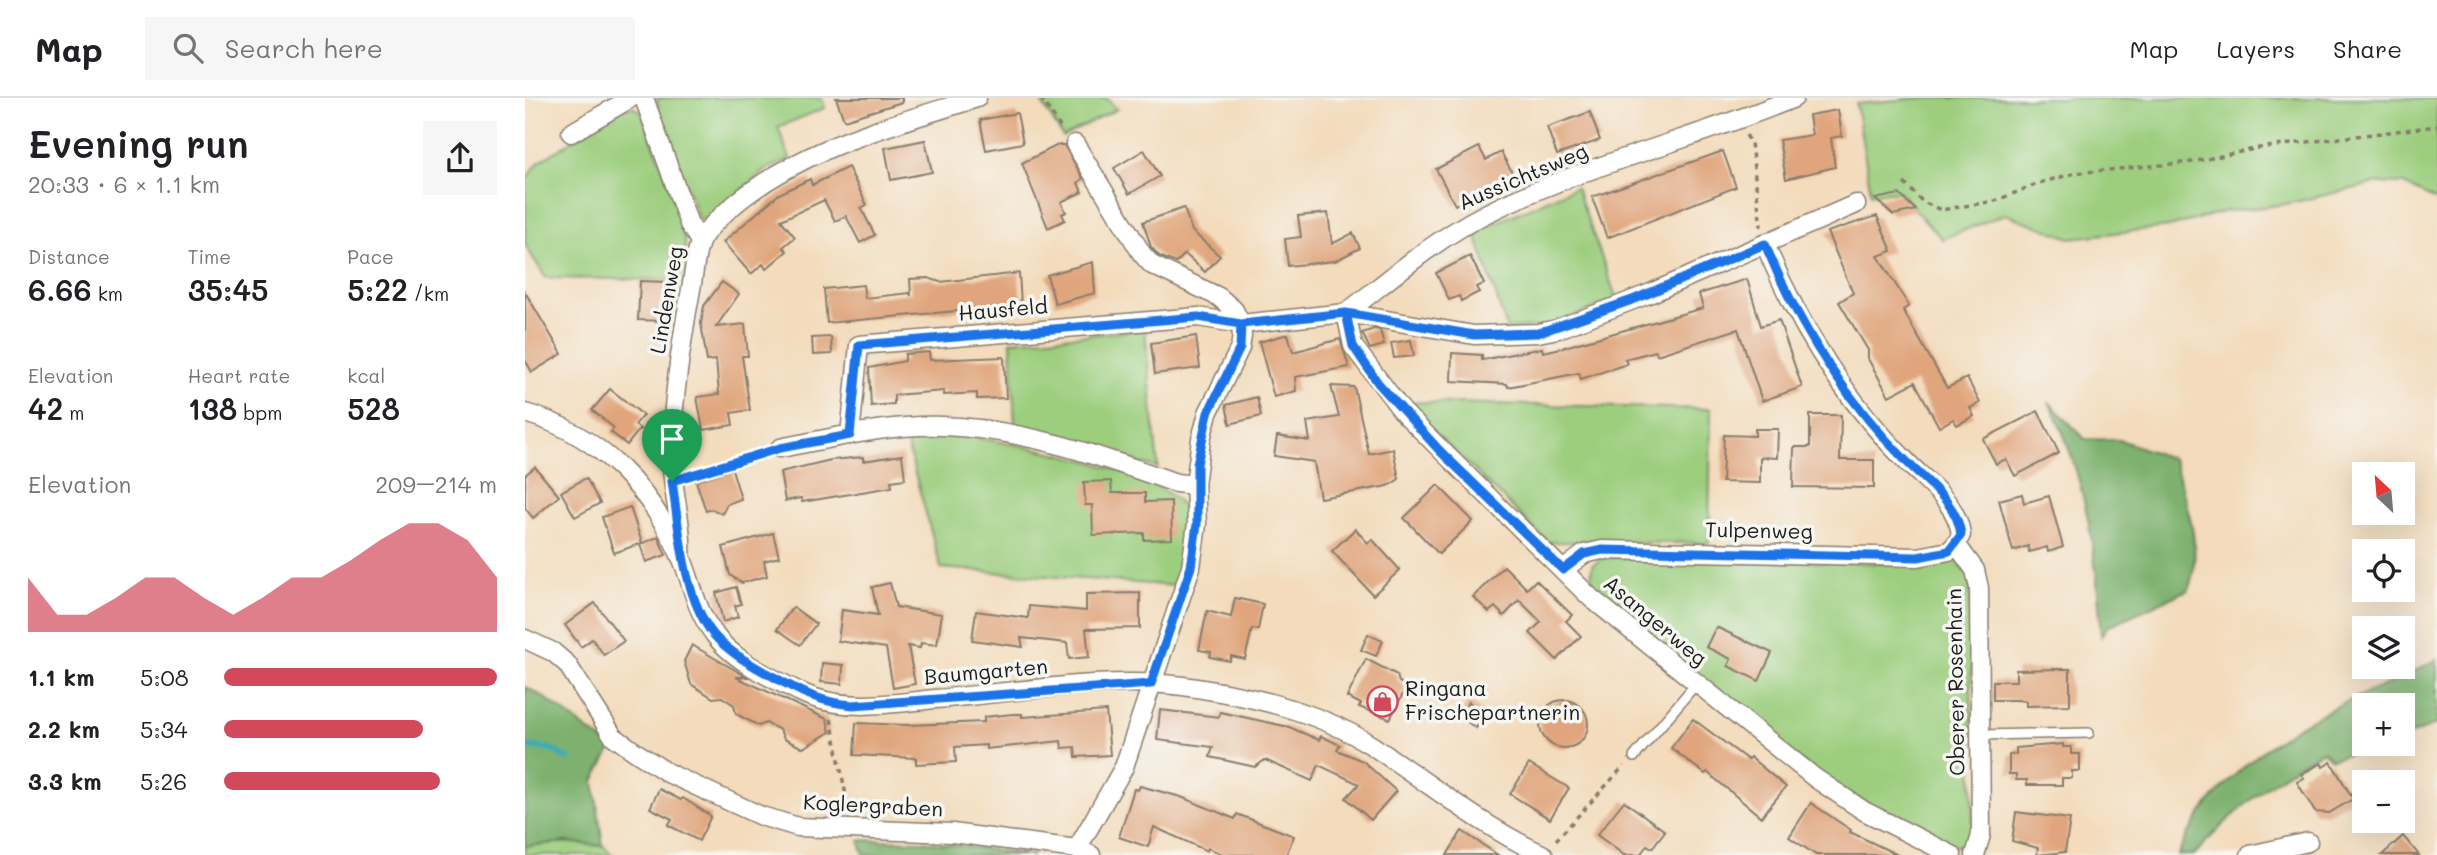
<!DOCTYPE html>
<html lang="en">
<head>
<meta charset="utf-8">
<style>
	:root { --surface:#fff; --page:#f6f6f6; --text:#202124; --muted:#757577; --line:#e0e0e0; --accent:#d1495b }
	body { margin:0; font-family:Mali,sans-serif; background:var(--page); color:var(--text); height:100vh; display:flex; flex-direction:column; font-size:26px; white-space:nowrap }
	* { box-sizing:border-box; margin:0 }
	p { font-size:23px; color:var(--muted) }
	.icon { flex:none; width:38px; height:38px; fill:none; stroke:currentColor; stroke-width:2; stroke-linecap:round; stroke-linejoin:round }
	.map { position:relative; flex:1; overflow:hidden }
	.details { display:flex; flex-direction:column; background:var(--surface); width:525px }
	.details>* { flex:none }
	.needle { width:46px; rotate:334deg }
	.controls { position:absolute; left:1827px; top:364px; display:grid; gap:14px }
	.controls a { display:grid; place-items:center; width:63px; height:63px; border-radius:0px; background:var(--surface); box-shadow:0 7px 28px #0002; font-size:35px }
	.pin { position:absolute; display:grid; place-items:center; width:60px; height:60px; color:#fff; margin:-72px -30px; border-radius:50% 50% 50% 0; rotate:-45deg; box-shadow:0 0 7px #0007 }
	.pin .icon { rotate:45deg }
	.round { display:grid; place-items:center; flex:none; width:74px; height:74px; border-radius:0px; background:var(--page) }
	.headline { display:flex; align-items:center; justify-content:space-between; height:119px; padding:0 28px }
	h1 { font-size:38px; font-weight:600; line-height:52px }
	.stats { display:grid; grid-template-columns:repeat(3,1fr); gap:10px; height:119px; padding:7px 28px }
	.stats div { display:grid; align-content:center }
	.stats b { font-size:30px; font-weight:600 }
	.stats small { font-size:19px; font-weight:400 }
	.stats p { font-size:19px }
	.chart { height:196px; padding:14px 28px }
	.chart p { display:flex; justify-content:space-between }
	.chart svg { width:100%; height:126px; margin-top:7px; fill:var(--accent); opacity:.7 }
	ul { padding:0 28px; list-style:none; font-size:23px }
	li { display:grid; grid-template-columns:112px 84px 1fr; align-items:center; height:52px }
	li i { height:18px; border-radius:9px; background:var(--accent) }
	header { display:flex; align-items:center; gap:42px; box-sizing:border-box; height:98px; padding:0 35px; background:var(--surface); border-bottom:2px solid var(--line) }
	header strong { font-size:33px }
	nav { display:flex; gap:38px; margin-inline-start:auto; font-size:24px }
	.search { width:490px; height:63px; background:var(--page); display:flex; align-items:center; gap:18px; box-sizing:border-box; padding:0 24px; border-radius:0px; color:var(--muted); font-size:26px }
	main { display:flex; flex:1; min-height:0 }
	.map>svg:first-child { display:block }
	.green { fill:#9cce7e; stroke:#5c754d; stroke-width:2 }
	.forest { fill:#7db16d; stroke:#4c6644; stroke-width:2 }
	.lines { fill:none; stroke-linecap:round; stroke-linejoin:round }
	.stream { stroke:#3babb8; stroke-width:6 }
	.building { fill:#e0a57b }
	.lane-casing { stroke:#887c6c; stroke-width:12 }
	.street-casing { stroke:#887c6c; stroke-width:21 }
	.path { stroke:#887c6c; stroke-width:3.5; stroke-dasharray:5 5; stroke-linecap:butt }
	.lane { stroke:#fff; stroke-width:9 }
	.street { stroke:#fff; stroke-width:18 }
	.route-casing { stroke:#fff; stroke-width:14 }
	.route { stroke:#1a73e8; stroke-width:9 }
	.labels { text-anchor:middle; stroke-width:7; stroke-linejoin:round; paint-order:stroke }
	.street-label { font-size:21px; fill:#1c1c1c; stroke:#f6f6f2 }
	.poi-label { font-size:21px; fill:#1c1c1c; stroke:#f6f6f2; text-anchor:start }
</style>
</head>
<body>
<header>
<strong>Map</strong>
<div class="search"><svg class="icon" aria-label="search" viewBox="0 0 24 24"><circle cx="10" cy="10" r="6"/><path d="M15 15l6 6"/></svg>Search here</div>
<nav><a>Map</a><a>Layers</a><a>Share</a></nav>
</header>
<main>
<section class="details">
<div class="headline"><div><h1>Evening run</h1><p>20:33 · 6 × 1.1 km</p></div><a class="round"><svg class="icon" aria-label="share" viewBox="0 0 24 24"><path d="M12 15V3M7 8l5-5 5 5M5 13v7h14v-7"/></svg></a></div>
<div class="stats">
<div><p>Distance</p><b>6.66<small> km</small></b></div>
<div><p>Time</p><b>35:45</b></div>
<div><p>Pace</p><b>5:22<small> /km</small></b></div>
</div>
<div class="stats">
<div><p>Elevation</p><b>42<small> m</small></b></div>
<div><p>Heart rate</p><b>138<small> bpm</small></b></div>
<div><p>kcal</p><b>528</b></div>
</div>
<div class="chart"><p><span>Elevation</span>209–214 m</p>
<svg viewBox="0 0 160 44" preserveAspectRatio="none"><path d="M0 44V25L10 38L20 38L30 32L40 25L50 25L60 32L70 38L80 32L90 25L100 25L110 19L120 12L130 6L140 6L150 12L160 25V44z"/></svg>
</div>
<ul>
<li><b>1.1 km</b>5:08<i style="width:100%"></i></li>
<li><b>2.2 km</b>5:34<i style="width:73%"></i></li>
<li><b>3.3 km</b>5:26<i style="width:79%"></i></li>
</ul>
</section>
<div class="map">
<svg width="1912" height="757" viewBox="0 0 1912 757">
	<rect width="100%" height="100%" fill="#f6f6f2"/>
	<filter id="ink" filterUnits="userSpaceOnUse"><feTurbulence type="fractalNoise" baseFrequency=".0143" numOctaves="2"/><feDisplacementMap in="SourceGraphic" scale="14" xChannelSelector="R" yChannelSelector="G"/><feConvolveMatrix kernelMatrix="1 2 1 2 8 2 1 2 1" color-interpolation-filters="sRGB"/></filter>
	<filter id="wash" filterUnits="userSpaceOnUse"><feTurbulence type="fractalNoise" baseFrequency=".00686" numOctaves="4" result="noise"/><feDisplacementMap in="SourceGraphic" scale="28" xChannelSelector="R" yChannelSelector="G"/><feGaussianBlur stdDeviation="1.57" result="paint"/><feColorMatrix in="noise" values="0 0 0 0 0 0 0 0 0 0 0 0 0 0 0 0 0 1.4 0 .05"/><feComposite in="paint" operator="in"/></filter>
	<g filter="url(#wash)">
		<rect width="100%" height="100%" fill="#f3dbbb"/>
		<!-- green -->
		<g class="green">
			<path d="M132,0H297L300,10L253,29L265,61L240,72L186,120L174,122L133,12Z"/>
			<path d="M514,0H581L592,11L538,39Z"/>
			<path d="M1393,0H1912V103L1879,86L1852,85L1761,106L1698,114L1644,129L1545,140L1480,116L1417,141L1373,93L1346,96L1331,6Z"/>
			<path d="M100,9H109L116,14C135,66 167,125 161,182L21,180L0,147V82L14,64Z"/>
			<path d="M1051,89L1092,202L1021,228L982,231L950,134Z"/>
			<path d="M620,232L633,370L490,330L486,243Z"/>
			<path d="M879,304L1186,311L1184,445L1023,444Z"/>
			<path d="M418,336C466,340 635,369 658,410C670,431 657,466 650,488L416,470L380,339Z"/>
			<path d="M1079,459L1386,466L1431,462L1445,480L1448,732C1446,745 1438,749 1426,748C1381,725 1335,704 1294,676C1215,622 1139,551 1066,489L1067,467Z"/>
			<path d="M41,744L78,748L88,757H0V748Z"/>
		</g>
		<!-- forest -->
		<g class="forest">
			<path d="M1524,304L1560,341L1595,342L1648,361C1660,403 1680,448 1663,492L1583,528L1576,538C1572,458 1561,377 1524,304Z"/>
			<path d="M1912,561V626L1878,640V607H1839V646H1859L1806,661L1798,653C1748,679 1706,716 1669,757H1653C1681,690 1746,640 1810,609C1844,593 1880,581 1912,561Z"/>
			<path d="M0,589C33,604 56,632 88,648L69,683L78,748L41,744L0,748Z"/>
			<path d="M334,742L396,743L509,757H339Z"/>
		</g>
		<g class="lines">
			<!-- stream -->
			<path class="stream" d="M0,648L26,651L43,661"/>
		</g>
		<g id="blocks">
			<!-- building -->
			<g class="building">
				<path d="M311,0H377V4L319,22Z"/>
				<path d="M1313,12L1317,38L1306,40L1310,69L1261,81L1254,42L1287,37L1284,17Z"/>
				<path d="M1065,14L1075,42L1032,57L1022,29Z"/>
				<path d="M492,15L498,45L461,52L455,22Z"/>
				<path d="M400,42L407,74L366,82L360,50Z"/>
				<path d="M533,47H539L558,80L553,85L557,94L536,104L541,114L537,116L540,122L523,130L497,65Z"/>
				<path d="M954,49L961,62L976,54L988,76L930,107L911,71Z"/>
				<path d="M619,52L635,78L604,96L589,70Z"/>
				<path d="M1198,53L1211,89L1082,140L1067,99Z"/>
				<path d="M323,69L342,107L336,110L350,137L335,145L321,118L310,123L299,102L256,122L270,139L258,149L262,153L241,171L238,166L226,176L198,144L254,96L285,81L287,87Z"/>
				<path d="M1374,96L1391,112L1368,117L1350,101Z"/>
				<path d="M659,110L667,133L695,158L680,174L660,156L651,165L634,158L626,149L618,124Z"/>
				<path d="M803,115L807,146L828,135L835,150L810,163L763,168L760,141L776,139L773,118Z"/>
				<path d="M1352,118L1367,153L1353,158L1384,208L1378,212L1422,290L1442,280L1455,305L1445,310L1449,318L1432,327L1428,321L1414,329L1390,284L1364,298L1343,261V252L1314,204L1328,195L1302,134Z"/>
				<path d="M945,158L959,186L951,189L954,194L936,203L934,198L924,202L911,175Z"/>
				<path d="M568,164L570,195L530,206L522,177Z"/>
				<path d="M494,175L496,207L302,225L299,191L338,187L340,200L385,195L386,198L385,181L403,180L415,184Z"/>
				<path d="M1222,181L1236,228L1254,222L1277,289L1237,303L1213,231L1132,257L1131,253L1100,261L1102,266L1056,281L1054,275L983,289L982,286L926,283L927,255L957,257V262L1017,250L1018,254L1036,250L1178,210L1174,196Z"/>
				<path d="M115,183L142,184L140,223L113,222Z"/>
				<path d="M197,184L214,196L191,229L220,226L223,258H217L225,312L206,315L208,327L178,332L172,299L194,296L191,262L182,263L176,225L179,208Z"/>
				<path d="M0,194L37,256L7,274L0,262Z"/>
				<path d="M849,231L855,232L859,247L845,251L837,235Z"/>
				<path d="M763,236L768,254L815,241L824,269L770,279L771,293L749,299L734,244Z"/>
				<path d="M671,238L675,270L630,276L626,245Z"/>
				<path d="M306,239L307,256L288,257L287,240Z"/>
				<path d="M886,242L889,258L869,260L866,245Z"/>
				<path d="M404,254L405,262L479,259L481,300L452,301V295L419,297V293L369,297V306L346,308L344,270L380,263V256Z"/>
				<path d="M806,288L829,289L844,356L868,351L874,381L863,388L795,400L789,364L749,358L752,338L785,343L782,324L814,319Z"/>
				<path d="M85,291L118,317L110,327L115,331L102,347L86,334L89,330L67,312Z"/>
				<path d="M732,299L736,318L705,326L701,307Z"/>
				<path d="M1513,313L1534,355L1490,378L1481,361L1471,366L1458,341Z"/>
				<path d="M1285,317H1316L1315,362H1349V390L1268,389L1269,349H1285Z"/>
				<path d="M1230,331H1253L1252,360L1235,359V385L1197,384L1199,337L1230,338Z"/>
				<path d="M377,357L380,381L366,383L367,389L277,404L276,400L260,403L255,374L306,362L338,359V363Z"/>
				<path d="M10,369L34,398L8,420L0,410V377Z"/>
				<path d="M207,371L216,401L202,406L197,416L187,411L181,413L171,383Z"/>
				<path d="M61,380L75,405L50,419L36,394Z"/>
				<path d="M586,383L587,395H620V404L646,403L647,441L619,442V435L568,437L567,407H560L559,384Z"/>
				<path d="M913,387L948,423L914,456L879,420Z"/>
				<path d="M1497,396L1499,405L1524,398L1538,449L1523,454L1522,449L1504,454L1503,448L1488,453L1474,402Z"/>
				<path d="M105,409L117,445L89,455L77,419Z"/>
				<path d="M830,431L843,445L847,441L875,472L848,497L807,453Z"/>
				<path d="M248,435L254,459L239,463L242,478L217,485L205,477L198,449Z"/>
				<path d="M133,439L141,457L121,464L115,446Z"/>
				<path d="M979,468L1002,491L1011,482L1047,517L1041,523L1056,538L1032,562L1005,535L1016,524L994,502L979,518L970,509L964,514L948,499Z"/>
				<path d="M365,485L371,509L417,516L412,547L396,545L395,550L383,548L390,586L368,590L361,550L313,543L317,512L353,517L347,489Z"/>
				<path d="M211,489L216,506L210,508L213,519L198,524L191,495Z"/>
				<path d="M615,495V530L561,531L564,559L544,561L542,545L496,540L498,549L447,542L451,513L503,520L504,508L561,513V496Z"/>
				<path d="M710,500L738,506L733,532L727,531L720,561L706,558L705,563L685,559L686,554L674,552L682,513L706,519Z"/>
				<path d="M70,505L99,543L79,557L67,541L56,549L40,527Z"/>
				<path d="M268,509L291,526L275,547L252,531Z"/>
				<path d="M1191,529L1247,555L1234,583L1203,568L1206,561L1181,549Z"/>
				<path d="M843,536L858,543L851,558L836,552Z"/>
				<path d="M167,547L222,579H211L302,621L305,634L278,650L259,641L255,632L241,625L234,628L211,616L209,607L197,599L188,600L166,586L159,563Z"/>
				<path d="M841,561L872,577L874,584L882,588L865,621L834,609L836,606L822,599Z"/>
				<path d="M297,565L318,567L317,586L296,584Z"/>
				<path d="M1533,571H1545V607L1501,608V603L1492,602H1468V583H1491V572Z"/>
				<circle cx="1039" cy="626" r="24"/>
				<path d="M944,604L961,616L951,630L934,618Z"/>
				<path d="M635,612L694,619L695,614L764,629L794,642L796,638L815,647L812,652L838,663L871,693L846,722L821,700L834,686L794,667L787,683L740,662L730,669L685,659L688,649L632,642Z"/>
				<path d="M581,613L585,657L551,659L550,649L537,650L536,643L461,651V647L430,649L431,664L391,666V660L329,657L331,625L383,627L459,624V619L488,616H497V619Z"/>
				<path d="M1168,621L1223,662L1225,659L1261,689L1236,719L1182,674L1180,676L1146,650Z"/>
				<path d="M1538,646V649H1546V656H1555V673H1547V680H1537V687H1502V682H1491V676H1484V657L1491,656V650Z"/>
				<path d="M1806,664L1828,701L1804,715L1790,714L1772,684L1779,680L1776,676L1796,665L1798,669Z"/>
				<path d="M1004,666L1044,690L1025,721L985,696Z"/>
				<path d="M615,688L656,699L710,721L712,716L769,738L761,757H699L683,750L682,753L629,729L623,749L594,739L609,691L613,692Z"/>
				<path d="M134,691L156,702L158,700L186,718L174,743L143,727L147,721L125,710Z"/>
				<path d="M1099,703L1140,733L1127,750L1122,747L1115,757H1099L1072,737Z"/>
				<path d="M1286,705L1326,732L1325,734L1373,757H1291L1264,739Z"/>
				<path d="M1491,714L1545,721L1540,754L1512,757L1513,750L1487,743Z"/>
				<path d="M937,733L973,757H922Z"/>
				<path d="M1878,738L1894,757H1857Z"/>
			</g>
		</g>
	</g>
	<g filter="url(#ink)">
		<use href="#blocks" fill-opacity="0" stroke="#887c6c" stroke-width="2"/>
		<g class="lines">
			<defs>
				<g id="lane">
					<path d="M1455,637L1564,635"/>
					<path d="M1109,659L1170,587"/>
				</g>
				<g id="street">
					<path d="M119,0L164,126L175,143"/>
					<path d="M46,35L106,0"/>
					<path d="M550,46L617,156L627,167L694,199L709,212L716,226L717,238L715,250L683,315L676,341L670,387L672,426L666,469L599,669L552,751L566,757"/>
					<path d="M1240,146C1274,229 1319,301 1383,365C1404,386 1433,406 1436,437L1431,446L1450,472L1454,490L1456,737L1450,757"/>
					<path d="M821,215L949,237L1013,235L1033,231L1126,195L1331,106"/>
					<path d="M821,215C865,181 909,142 960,116C1058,67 1168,42 1269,0"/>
					<path d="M0,315C75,336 126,391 157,461C167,485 171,512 187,533C205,561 246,580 275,594C317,615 367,605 411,601C486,595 585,578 658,588C721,597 792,612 846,647C903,684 957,729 1019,757"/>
					<path d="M325,337L334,247L673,219L716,226L821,215L828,248L878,314L1066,500L1290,680L1339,713L1427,757"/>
					<path d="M255,350C308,340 364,326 418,328C499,331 575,358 651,385L670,387"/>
					<path d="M156,459C158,424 146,390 146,354C148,299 156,245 166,191C169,176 170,158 175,144C180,133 194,120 203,112C273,50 365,28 452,0"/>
					<path d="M1038,472L1059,456L1077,452L1393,459L1424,453L1431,446"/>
					<path d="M0,541L28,554L42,566L88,638L109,653L143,675L236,718L273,729L427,735L552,751"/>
					<path d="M1725,757L1783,744"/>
				</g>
			</defs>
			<!-- lane casing -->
			<use href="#lane" class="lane-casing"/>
			<!-- street casing -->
			<use href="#street" class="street-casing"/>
			<!-- path -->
			<g class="path">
				<path d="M516,0L537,32"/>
				<path d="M1221,37L1226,45L1236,129"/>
				<path d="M1379,85L1398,104L1416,112L1470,103L1514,85L1551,75L1667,64L1734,50L1912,28"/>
				<path d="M166,377L239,354"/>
				<path d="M306,621L324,713"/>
				<path d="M1031,742L1099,668"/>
			</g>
			<!-- lane -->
			<use href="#lane" class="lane"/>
			<!-- street -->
			<use href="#street" class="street"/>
		</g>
	</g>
	<g class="lines" filter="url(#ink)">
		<defs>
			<path id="route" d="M147,383C154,429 158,499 188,536C203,554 228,568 249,579C275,594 298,605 328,607L626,586L666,469L672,426V366L683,315L715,250L716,226L821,215L828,248L853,285L915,353L1038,472L1059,456L1077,452L1393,459L1424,453L1436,437C1433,406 1404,386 1383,365C1319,301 1274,229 1240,146L1110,201L1013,235L949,237L821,215L716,226L673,219L334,247L325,337L255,350L147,383"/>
		</defs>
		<!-- route casing -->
		<use href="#route" class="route-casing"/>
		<!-- route -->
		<use href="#route" class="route"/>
	</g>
	<!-- icons -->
	<defs>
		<symbol id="shop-ring" viewBox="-11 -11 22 22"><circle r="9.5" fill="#f6f6f2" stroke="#d1495b" stroke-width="1.5"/><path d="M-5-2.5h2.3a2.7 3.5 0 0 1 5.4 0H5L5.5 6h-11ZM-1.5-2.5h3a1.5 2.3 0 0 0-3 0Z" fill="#d1495b"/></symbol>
	</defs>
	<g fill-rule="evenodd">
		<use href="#shop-ring" x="840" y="586" width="35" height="35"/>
	</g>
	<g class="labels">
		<!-- street labels -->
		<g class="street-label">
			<text transform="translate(998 79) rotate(-23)" y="7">Aussichtsweg</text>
			<text transform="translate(142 202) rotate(-80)" y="7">Lindenweg</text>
			<text transform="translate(478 212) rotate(-5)" y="7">Hausfeld</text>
			<text transform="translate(1234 433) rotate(1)" y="7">Tulpenweg</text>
			<text transform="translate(1130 523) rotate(40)" y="7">Asangerweg</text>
			<text transform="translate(461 574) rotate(-5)" y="7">Baumgarten</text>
			<text transform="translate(1431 584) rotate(-91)" y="7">Oberer Rosenhain</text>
			<text transform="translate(348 708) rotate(3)" y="7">Koglergraben</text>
		</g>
		<!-- poi labels -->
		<g class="poi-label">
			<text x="880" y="598">Ringana<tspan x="880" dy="24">Frischepartnerin</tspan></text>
		</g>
	</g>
</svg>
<div class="controls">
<a><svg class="needle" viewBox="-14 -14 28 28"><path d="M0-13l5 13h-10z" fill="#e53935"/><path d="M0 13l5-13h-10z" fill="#757577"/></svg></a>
<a><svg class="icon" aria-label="locate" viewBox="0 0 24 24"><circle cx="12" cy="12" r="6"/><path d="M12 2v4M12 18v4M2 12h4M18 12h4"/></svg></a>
<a><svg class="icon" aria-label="layers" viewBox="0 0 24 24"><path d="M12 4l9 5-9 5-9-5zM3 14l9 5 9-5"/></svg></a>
<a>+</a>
<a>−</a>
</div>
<div class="pin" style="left:147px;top:383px;background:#1e9e55"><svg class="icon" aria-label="arrive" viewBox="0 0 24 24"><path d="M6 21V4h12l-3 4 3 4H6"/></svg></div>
</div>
</main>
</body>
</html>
